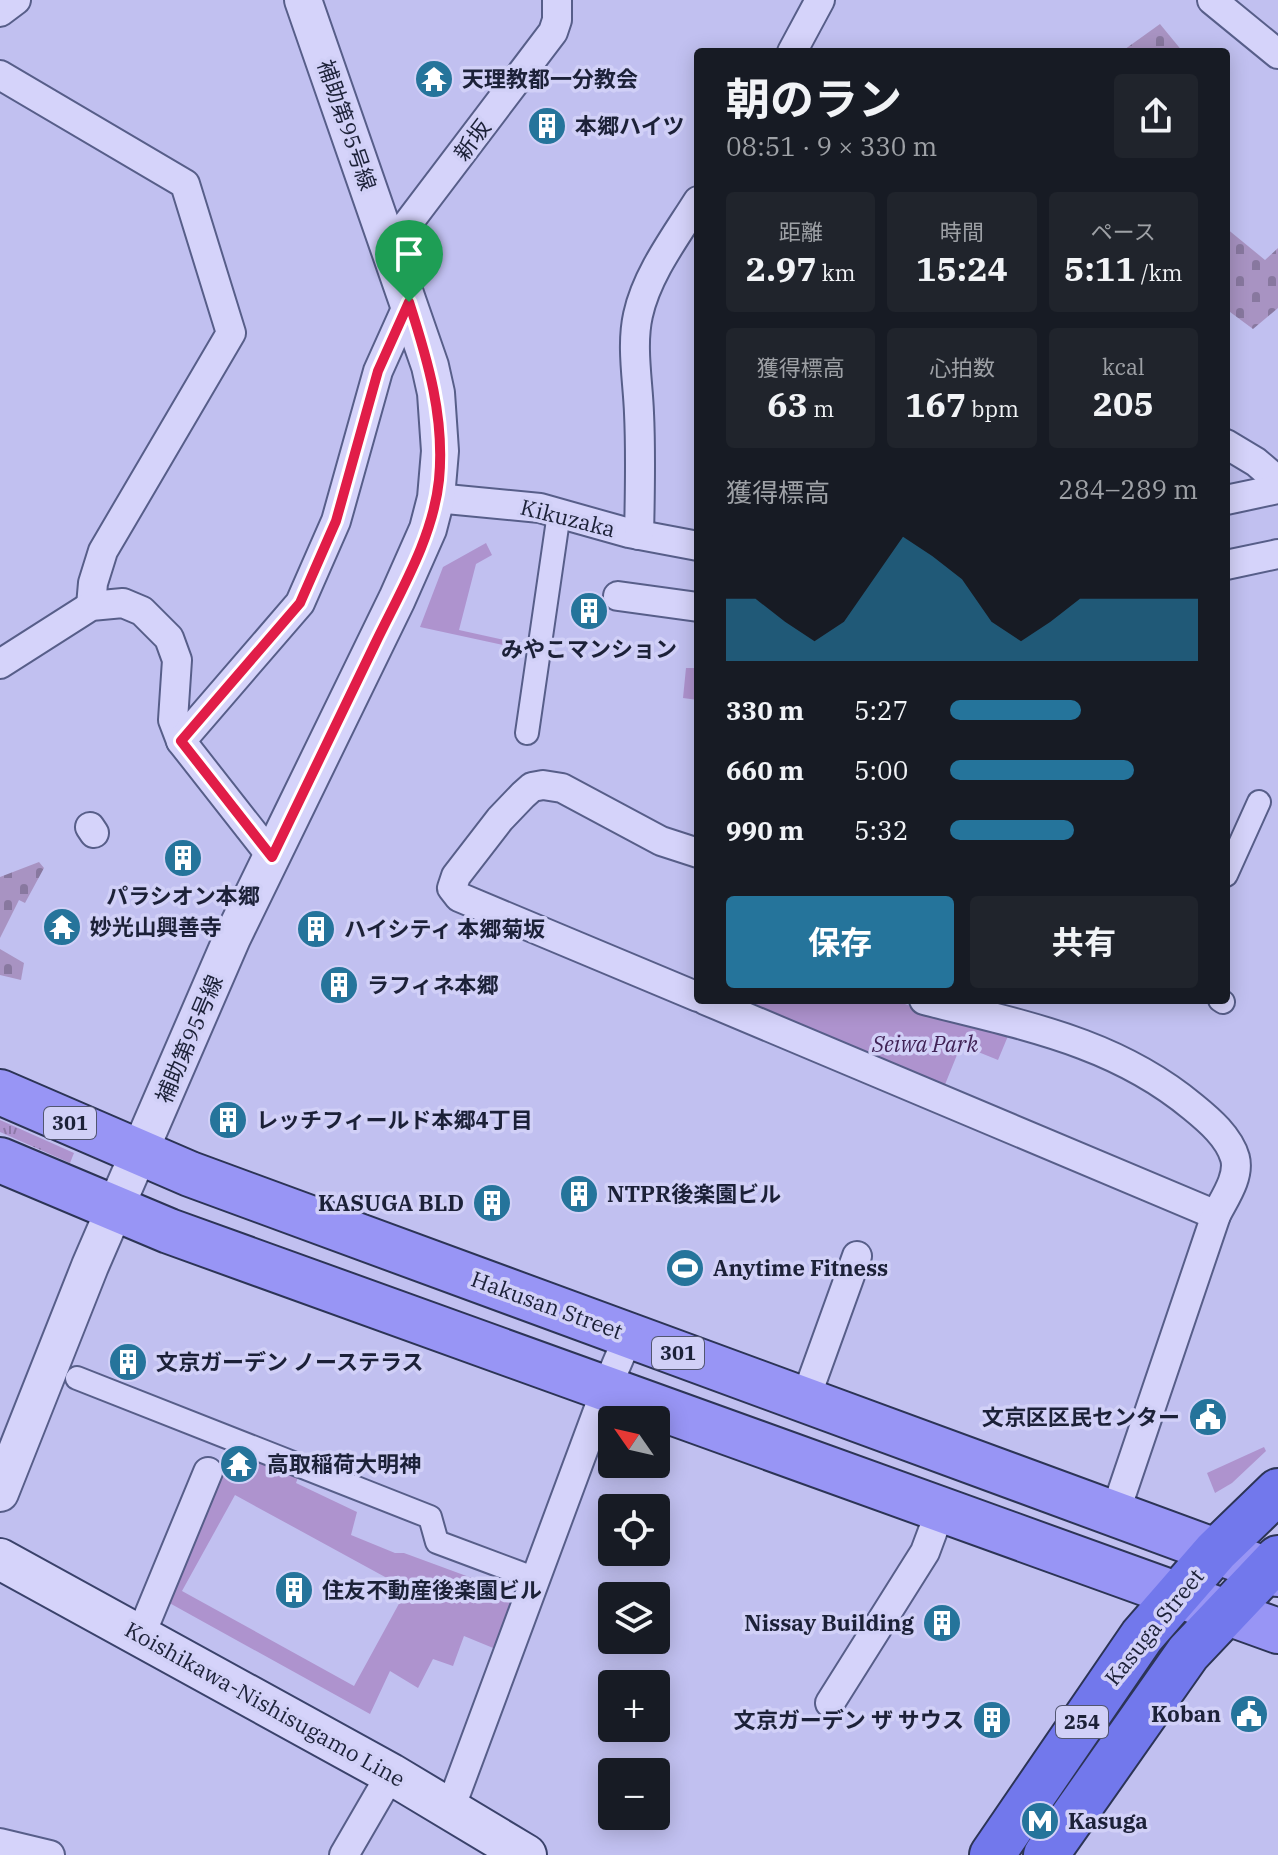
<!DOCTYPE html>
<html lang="ja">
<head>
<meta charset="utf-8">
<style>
	:root { --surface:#171b24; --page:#20242c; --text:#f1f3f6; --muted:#9ea1a6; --accent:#25749b }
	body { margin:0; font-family:"IBM Plex Serif","Noto Sans JP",serif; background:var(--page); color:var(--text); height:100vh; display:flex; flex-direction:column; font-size:30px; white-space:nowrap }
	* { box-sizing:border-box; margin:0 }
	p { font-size:26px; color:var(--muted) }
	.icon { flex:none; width:44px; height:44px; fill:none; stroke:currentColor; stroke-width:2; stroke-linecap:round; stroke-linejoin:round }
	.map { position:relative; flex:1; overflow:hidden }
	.side { position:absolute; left:694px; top:48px; width:536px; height:956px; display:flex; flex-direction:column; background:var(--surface); border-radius:8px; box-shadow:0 4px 20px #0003 }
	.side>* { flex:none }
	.needle { width:52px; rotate:304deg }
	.fabs { position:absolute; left:598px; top:1406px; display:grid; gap:16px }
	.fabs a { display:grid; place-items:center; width:72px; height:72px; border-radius:8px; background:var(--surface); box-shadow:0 4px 20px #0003; font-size:40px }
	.pin { position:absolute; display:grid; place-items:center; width:68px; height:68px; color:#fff; margin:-82px -34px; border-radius:50% 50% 50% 0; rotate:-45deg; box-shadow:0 0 8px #0007 }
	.pin .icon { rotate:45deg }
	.round { display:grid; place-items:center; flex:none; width:84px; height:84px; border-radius:8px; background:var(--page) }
	.headline { display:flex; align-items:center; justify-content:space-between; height:136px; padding:0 32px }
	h1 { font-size:44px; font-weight:700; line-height:60px }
	.stats { display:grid; grid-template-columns:repeat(3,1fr); gap:12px; height:136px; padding:8px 32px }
	.stats div { display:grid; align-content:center; border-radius:8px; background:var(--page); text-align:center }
	.stats b { font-size:34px; font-weight:700 }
	.stats small { font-size:22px; font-weight:400 }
	.stats p { font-size:22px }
	.chart { height:224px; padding:16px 32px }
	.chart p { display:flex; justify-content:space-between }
	.chart svg { width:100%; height:144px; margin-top:8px; fill:var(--accent); opacity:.7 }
	.primary-button { display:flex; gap:16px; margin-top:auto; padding:16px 32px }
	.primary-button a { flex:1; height:92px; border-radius:8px; background:var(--accent); color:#fff; font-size:32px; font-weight:700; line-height:92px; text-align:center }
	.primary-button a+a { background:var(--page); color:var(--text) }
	ul { padding:0 32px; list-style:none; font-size:26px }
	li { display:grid; grid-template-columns:128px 96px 1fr; align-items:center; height:60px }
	li i { height:20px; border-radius:10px; background:var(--accent) }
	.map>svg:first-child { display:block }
	.grass { fill:url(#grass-tufts) }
	.cemetery { fill:url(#cemetery-stones) }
	.green { fill:#ae93ce; fill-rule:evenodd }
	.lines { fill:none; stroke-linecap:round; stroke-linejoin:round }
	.pedestrian-casing { stroke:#575e89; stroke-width:26 }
	.minor-casing { stroke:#575e89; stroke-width:32 }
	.tertiary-casing { stroke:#575e89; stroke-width:40 }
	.secondary-casing { stroke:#3a426b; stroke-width:44 }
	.primary-casing { stroke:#2c3456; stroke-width:48 }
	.trunk-casing { stroke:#2c3456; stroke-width:48 }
	.pedestrian { stroke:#d5d3fa; stroke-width:22 }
	.minor { stroke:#d5d3fa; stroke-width:28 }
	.tertiary { stroke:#d5d3fa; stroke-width:36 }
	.secondary { stroke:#d5d3fa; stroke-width:40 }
	.primary { stroke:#9895f5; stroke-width:44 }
	.trunk { stroke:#7278ec; stroke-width:44 }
	.route-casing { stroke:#fff; stroke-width:16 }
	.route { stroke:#e11d48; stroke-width:10 }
	.labels { text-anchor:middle; stroke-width:7; stroke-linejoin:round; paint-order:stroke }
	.shield { fill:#d1d0f7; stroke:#525671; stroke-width:2 }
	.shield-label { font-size:20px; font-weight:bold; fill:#1c2138 }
	.poi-label { font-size:22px; font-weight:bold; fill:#1c2138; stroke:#d1d0f7; text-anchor:start }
	.street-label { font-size:22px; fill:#1c2138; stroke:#d1d0f7 }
	.park-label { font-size:22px; font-style:italic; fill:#402255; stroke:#d1d0f7 }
</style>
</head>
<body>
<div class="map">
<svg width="1278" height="1855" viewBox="0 0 1278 1855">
	<defs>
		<pattern id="grass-tufts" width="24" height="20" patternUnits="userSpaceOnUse" patternTransform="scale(2)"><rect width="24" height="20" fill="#ae93ce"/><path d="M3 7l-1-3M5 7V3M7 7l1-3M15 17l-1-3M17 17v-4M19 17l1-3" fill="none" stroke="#8d78a8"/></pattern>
		<pattern id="cemetery-stones" width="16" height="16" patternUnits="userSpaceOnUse" patternTransform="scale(2)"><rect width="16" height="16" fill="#a893c2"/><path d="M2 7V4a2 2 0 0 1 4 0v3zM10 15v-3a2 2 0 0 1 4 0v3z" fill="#88789f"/></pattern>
	</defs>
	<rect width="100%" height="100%" fill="#c1c0f0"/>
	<!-- grass -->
	<path class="grass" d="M0,1120L74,1153L70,1163L0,1132Z"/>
	<!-- cemetery -->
	<g class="cemetery">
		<path d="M1160,24L1183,52H1121Z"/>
		<path d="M1226,228L1265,260L1278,248V308L1253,329L1226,309Z"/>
		<path d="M39,862L44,868L25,903L19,900L0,938V877Z"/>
		<path d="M0,949L24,963L21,980L0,975Z"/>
	</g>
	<!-- green -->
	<g class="green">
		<path d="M486,543L492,555L476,564L459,630L536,647L535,652L420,627L443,567Z"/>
		<path d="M698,660V700L683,698L686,668H697Z"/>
		<path d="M746,1000H892L1008,1036L998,1060L961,1045L944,1087Z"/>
		<path d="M230,1439L301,1469L296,1483L357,1512L351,1535L395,1553H404L518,1595L498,1650L464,1636L453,1666L433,1659L418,1688L390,1671L370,1714L164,1600ZM235,1495L407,1589L354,1686L182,1591Z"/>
		<path d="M1264,1447L1266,1451L1232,1483L1215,1493L1207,1473Z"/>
	</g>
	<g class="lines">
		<defs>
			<g id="pedestrian">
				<path d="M527,733L559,513"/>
				<path d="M1226,875L1259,802"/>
				<path d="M1220,1000L1223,1002"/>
				<path d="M77,1378L430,1517L437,1542L536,1579"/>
			</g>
			<g id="minor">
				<path d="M1212,0L1278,54"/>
				<path d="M0,12L16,0"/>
				<path d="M792,52L820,0"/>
				<path d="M0,75L185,184L231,333L103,551L93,583L91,606"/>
				<path d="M390,247L553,32L557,20V0"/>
				<path d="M1226,444L1256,462L1278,481"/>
				<path d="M436,498L540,508L629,533L698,546"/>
				<path d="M1226,500L1278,489"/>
				<path d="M639,535C640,494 641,454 639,413C638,382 631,346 638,315C647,274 676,236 698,201"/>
				<path d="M1226,565L1278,554"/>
				<path d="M618,596L698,607"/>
				<path d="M0,664L91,606L123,603L142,611L169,638L177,660L173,720L181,741L272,857"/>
				<path d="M181,741L300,603L336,521L378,371L409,302"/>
				<path d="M90,827L94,833"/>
				<path d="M698,853L661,841L562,788L543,785L532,787L523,795L500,819L456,876L452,888L459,897L698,997"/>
				<path d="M705,1000L1216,1215"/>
				<path d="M924,1000C1021,1025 1114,1041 1193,1107C1209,1120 1229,1137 1235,1158C1240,1177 1224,1199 1216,1215L1115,1513"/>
				<path d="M805,1400L857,1256"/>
				<path d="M141,1634L208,1472"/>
				<path d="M830,1703L925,1552L941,1509"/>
				<path d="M450,1809L606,1389L629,1335"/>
				<path d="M0,1843L50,1855"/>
				<path d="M344,1855L391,1774"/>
			</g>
			<path id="tertiary" d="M0,1493L90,1266L232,938L397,599L428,529L436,498L440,451L436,393L430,366L303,0"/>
			<path id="secondary" d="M0,1559L391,1774L526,1855"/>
			<g id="primary">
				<path d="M0,1092L190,1174L1278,1574"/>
				<path d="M0,1160L169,1231L1278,1631"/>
			</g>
			<g id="trunk">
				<path d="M992,1855L1142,1636L1216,1551L1278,1491"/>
				<path d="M1046,1855L1188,1653L1278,1558"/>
			</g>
		</defs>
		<!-- pedestrian casing -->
		<use href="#pedestrian" class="pedestrian-casing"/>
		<!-- minor casing -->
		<use href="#minor" class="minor-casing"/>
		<!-- tertiary casing -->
		<use href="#tertiary" class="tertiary-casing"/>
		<!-- secondary casing -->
		<use href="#secondary" class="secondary-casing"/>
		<!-- primary casing -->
		<use href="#primary" class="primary-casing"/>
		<!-- trunk casing -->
		<use href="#trunk" class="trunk-casing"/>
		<!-- pedestrian -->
		<use href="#pedestrian" class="pedestrian"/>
		<!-- minor -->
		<use href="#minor" class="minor"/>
		<!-- tertiary -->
		<use href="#tertiary" class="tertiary"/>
		<!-- secondary -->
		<use href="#secondary" class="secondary"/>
		<!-- primary -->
		<use href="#primary" class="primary"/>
		<!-- trunk -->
		<use href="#trunk" class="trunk"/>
	</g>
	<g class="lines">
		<defs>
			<path id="route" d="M409,302C428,361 445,418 439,480C433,538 400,592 375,644C340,715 306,786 272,857L181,741L300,603L336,521L378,371Z"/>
		</defs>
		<!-- route casing -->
		<use href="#route" class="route-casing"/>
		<!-- route -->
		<use href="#route" class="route"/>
	</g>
	<!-- icons -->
	<defs>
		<symbol id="temple-disc" viewBox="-11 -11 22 22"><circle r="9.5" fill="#25749b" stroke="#d1d0f7"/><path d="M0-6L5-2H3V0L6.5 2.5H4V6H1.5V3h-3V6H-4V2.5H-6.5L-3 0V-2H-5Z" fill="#fff"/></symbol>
		<symbol id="building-disc" viewBox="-11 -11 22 22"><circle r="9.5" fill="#25749b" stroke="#d1d0f7"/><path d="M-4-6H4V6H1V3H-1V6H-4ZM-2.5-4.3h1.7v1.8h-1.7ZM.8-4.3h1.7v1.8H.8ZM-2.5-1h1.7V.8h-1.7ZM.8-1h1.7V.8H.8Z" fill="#fff"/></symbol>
		<symbol id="stadium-disc" viewBox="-11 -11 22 22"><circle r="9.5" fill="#25749b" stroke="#d1d0f7"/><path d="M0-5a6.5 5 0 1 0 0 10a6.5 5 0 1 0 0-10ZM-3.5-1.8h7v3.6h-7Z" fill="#fff"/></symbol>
		<symbol id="civic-disc" viewBox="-11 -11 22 22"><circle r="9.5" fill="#25749b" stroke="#d1d0f7"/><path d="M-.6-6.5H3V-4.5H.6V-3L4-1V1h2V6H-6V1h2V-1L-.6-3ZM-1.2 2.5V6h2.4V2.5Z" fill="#fff"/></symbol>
		<symbol id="metro-disc" viewBox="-11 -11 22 22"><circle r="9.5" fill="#25749b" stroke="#d1d0f7"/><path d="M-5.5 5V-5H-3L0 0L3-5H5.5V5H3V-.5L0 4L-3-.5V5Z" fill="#fff"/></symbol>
	</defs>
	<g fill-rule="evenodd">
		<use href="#temple-disc" x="412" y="57" width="44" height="44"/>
		<use href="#building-disc" x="525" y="104" width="44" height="44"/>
		<use href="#building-disc" x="567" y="589" width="44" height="44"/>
		<use href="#building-disc" x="161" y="836" width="44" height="44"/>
		<use href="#temple-disc" x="40" y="905" width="44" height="44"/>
		<use href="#building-disc" x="294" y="907" width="44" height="44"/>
		<use href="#building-disc" x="317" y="963" width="44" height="44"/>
		<use href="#building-disc" x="206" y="1098" width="44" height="44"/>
		<use href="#building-disc" x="557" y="1172" width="44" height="44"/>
		<use href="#building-disc" x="470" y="1181" width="44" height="44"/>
		<use href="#stadium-disc" x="663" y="1246" width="44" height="44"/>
		<use href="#building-disc" x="106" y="1340" width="44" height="44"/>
		<use href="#civic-disc" x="1186" y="1395" width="44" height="44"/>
		<use href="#temple-disc" x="217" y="1442" width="44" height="44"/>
		<use href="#building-disc" x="272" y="1568" width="44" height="44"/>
		<use href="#building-disc" x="920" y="1601" width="44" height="44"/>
		<use href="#civic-disc" x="1227" y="1692" width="44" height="44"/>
		<use href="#building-disc" x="970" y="1698" width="44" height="44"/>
		<use href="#metro-disc" x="1018" y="1799" width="44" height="44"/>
	</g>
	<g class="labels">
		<!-- shield labels -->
		<g class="shield">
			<rect x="44" y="1107" width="52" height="32" rx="6"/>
			<rect x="652" y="1337" width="52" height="32" rx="6"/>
			<rect x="1056" y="1706" width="52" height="32" rx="6"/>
		</g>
		<g class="shield-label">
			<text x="70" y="1130">301</text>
			<text x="678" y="1360">301</text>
			<text x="1082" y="1729">254</text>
		</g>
		<!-- poi labels -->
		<g class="poi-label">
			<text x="462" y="87">天理教都一分教会</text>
			<text x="575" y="134">本郷ハイツ</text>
			<text x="589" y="657" text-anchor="middle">みやこマンション</text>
			<text x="183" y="904" text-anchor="middle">パラシオン本郷</text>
			<text x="90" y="935">妙光山興善寺</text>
			<text x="344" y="937">ハイシティ 本郷菊坂</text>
			<text x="367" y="993">ラフィネ本郷</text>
			<text x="256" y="1128">レッチフィールド本郷4丁目</text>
			<text x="607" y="1202">NTPR後楽園ビル</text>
			<text x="464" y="1211" text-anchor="end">KASUGA BLD</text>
			<text x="713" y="1276">Anytime Fitness</text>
			<text x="156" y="1370">文京ガーデン ノーステラス</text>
			<text x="1180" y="1425" text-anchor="end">文京区区民センター</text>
			<text x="267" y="1472">高取稲荷大明神</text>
			<text x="322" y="1598">住友不動産後楽園ビル</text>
			<text x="914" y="1631" text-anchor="end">Nissay Building</text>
			<text x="1221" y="1722" text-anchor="end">Koban</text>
			<text x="964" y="1728" text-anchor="end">文京ガーデン ザ サウス</text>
			<text x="1068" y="1829">Kasuga</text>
		</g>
		<!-- street labels -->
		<g class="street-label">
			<text transform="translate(347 125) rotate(71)" y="8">補助第95号線</text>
			<text transform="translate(472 140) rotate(-53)" y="8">新坂</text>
			<text transform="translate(568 518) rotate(14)" y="8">Kikuzaka</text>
			<text transform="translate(189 1039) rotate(-67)" y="8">補助第95号線</text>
			<text transform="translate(547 1305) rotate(20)" y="8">Hakusan Street</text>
			<text transform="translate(1154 1627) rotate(-51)" y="8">Kasuga Street</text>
			<text transform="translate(265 1704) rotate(29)" y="8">Koishikawa-Nishisugamo Line</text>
		</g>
		<!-- park labels -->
		<g class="park-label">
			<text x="925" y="1052">Seiwa Park</text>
		</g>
	</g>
</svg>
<div class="fabs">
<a><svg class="needle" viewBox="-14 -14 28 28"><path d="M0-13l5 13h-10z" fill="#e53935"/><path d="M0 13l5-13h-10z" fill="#9ea1a6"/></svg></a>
<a><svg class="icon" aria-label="locate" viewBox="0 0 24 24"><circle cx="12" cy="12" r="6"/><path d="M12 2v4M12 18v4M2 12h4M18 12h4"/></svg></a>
<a><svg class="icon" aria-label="layers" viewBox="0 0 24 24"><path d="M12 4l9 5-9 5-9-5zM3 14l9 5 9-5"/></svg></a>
<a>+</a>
<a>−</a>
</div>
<div class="pin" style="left:409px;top:302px;background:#1e9e55"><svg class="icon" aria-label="arrive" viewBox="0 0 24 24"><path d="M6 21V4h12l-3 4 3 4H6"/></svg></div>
<section class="side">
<div class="headline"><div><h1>朝のラン</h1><p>08:51 · 9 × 330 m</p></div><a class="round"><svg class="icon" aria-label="share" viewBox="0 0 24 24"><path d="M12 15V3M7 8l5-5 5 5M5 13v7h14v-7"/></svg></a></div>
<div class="stats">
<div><p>距離</p><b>2.97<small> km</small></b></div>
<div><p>時間</p><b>15:24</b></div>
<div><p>ペース</p><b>5:11<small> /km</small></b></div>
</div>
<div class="stats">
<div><p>獲得標高</p><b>63<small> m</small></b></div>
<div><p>心拍数</p><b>167<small> bpm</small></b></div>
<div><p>kcal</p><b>205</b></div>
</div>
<div class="chart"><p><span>獲得標高</span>284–289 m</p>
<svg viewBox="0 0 160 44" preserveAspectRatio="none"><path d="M0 44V25L10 25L20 32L30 38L40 32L50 19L60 6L70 12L80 19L90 32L100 38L110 32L120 25L130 25L140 25L150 25L160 25V44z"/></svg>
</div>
<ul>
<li><b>330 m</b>5:27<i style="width:53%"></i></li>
<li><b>660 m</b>5:00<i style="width:74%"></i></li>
<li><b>990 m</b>5:32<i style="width:50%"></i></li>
</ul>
<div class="primary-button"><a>保存</a><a>共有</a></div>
</section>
</div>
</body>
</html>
